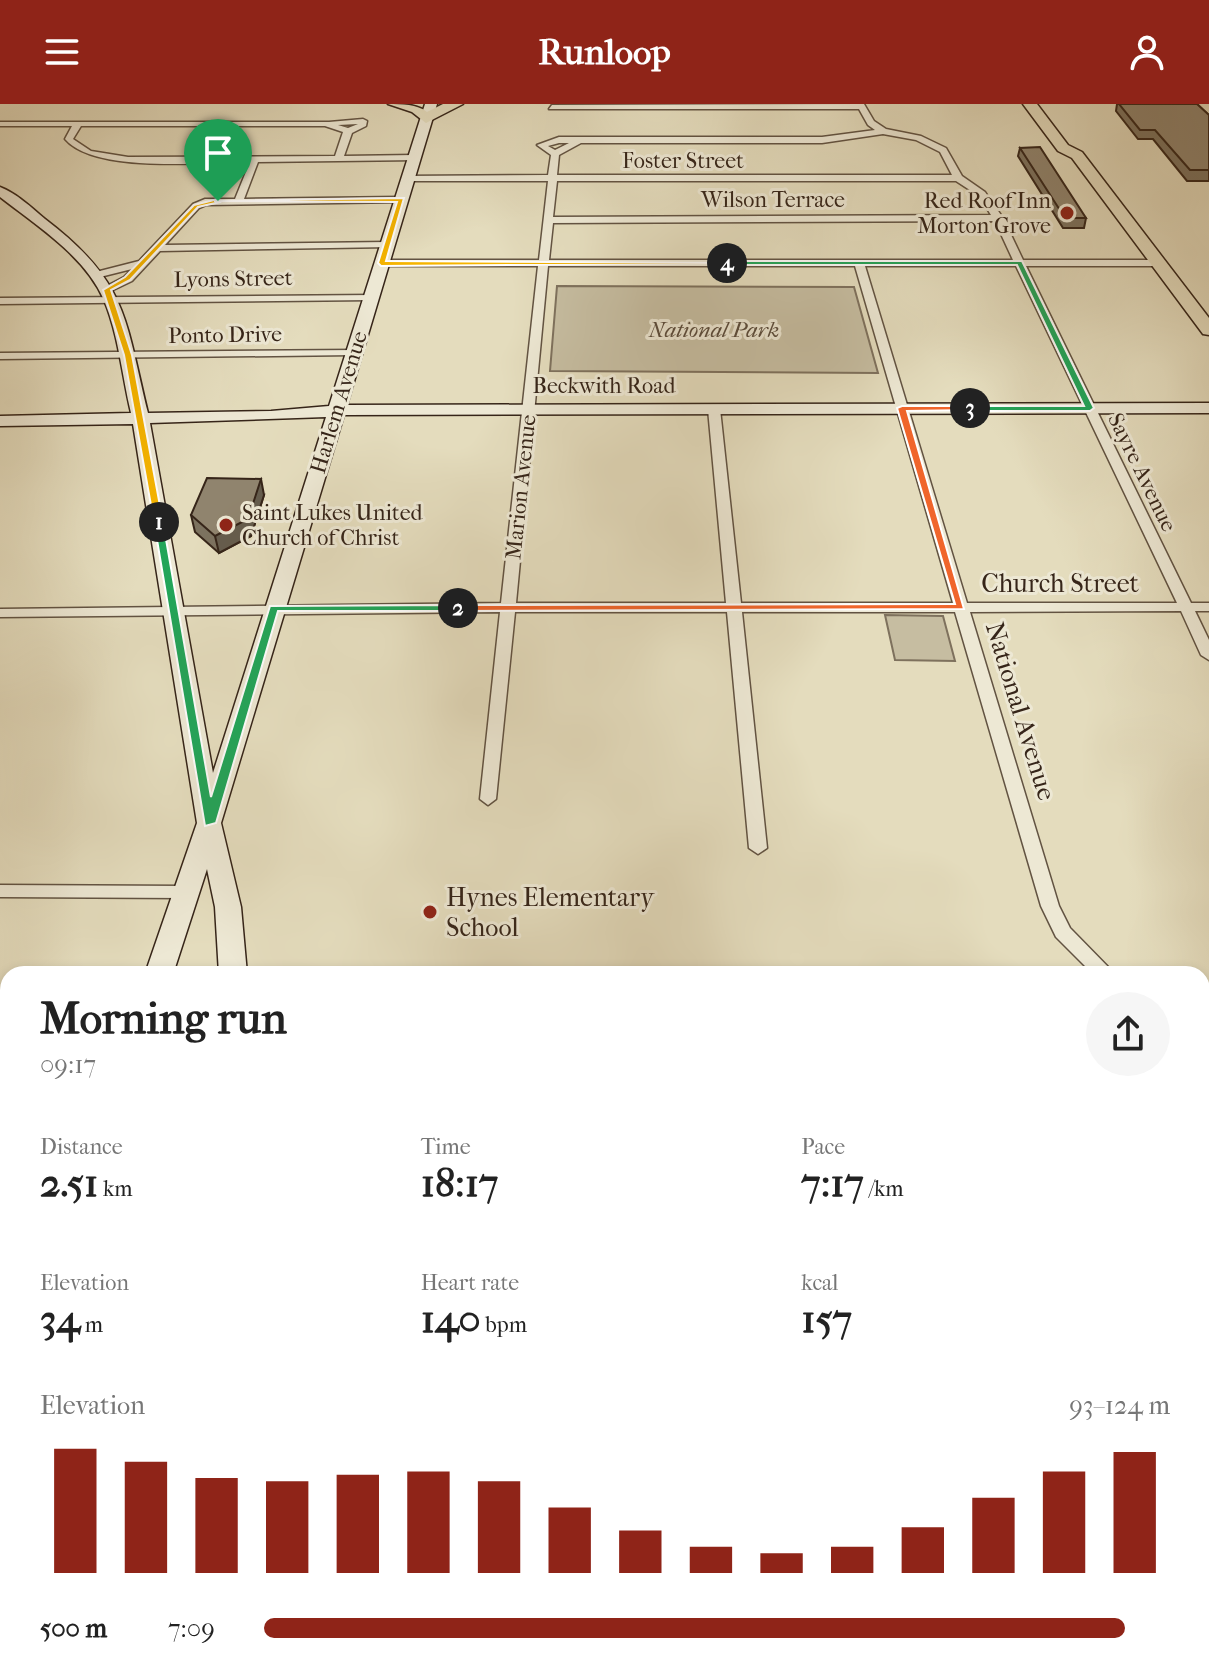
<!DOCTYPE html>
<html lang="en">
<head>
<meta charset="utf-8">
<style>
	:root { --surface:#fff; --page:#f6f6f6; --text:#222; --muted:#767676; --accent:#8f2418 }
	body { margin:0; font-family:"IM FELL French Canon",serif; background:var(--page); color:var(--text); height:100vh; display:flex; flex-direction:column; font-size:30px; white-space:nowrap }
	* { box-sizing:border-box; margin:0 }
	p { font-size:26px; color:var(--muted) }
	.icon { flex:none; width:44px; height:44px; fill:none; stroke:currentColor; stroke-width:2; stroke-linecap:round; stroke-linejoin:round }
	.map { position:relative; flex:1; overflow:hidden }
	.side { position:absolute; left:0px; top:862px; width:1210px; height:710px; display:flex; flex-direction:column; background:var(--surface); border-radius:24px 24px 0 0; box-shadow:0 4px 12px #0003 }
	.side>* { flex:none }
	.pin { position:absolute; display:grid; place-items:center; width:68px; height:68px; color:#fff; margin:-82px -34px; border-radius:50% 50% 50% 0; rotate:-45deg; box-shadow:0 0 8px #0007 }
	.pin .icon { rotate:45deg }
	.km { position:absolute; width:40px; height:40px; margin:-20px; border-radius:50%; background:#222; color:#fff; font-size:22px; line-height:40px; text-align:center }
	.round { display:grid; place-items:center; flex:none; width:84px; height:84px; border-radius:42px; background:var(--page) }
	.headline { display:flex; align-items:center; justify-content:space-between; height:136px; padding:0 40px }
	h1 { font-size:44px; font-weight:700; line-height:60px }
	.stats { display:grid; grid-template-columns:repeat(3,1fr); gap:12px; height:136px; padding:8px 40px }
	.stats div { display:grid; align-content:center }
	.stats b { font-size:40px; font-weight:700 }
	.stats small { font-size:22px; font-weight:400 }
	.stats p { font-size:22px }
	.chart { height:224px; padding:16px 40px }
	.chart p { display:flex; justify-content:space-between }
	.chart svg { width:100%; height:144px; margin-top:8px; stroke:var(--accent); stroke-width:6 }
	ul { padding:0 40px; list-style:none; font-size:26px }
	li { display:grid; grid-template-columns:128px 96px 1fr; align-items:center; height:60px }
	li i { height:20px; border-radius:10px; background:var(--accent) }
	header { display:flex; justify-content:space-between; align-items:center; height:104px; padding:0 40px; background:var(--accent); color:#fff; font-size:36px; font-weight:700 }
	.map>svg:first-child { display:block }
	.green { fill:#c6bda1; stroke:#7e715d; stroke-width:2 }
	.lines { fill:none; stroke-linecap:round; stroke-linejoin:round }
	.street-casing { stroke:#625342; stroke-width:3 }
	.secondary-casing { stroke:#362519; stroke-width:3 }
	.primary-casing { stroke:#362519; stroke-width:3 }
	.street { fill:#ede8d4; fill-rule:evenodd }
	.secondary { fill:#ede8d4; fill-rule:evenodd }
	.primary { fill:#e4dcbd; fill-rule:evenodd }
	.wall { fill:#7c725f; stroke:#362519; stroke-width:2 }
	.shaded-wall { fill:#655c4d; stroke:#362519; stroke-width:2 }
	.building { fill:#90846e; stroke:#362519; stroke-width:2 }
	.split-1 { fill:#f5b400; stroke:#fff; stroke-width:2 }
	.split-2 { fill:#22a559; stroke:#fff; stroke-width:2 }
	.split-3 { fill:#f0652b; stroke:#fff; stroke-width:2 }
	.split-4 { fill:#22a559; stroke:#fff; stroke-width:2 }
	.split-5 { fill:#f5b400; stroke:#fff; stroke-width:2 }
	.poi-dot { fill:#8f2418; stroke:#ede8d4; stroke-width:3 }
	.labels { text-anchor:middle; stroke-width:6; stroke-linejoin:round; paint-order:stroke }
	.far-street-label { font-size:22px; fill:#362519; stroke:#ede8d4 }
	.far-poi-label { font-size:22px; fill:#362519; stroke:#ede8d4; text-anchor:end }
	.far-park-label { font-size:22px; font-style:italic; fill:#5a4b3b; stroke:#ede8d4 }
	.street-label { font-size:26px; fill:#362519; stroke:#ede8d4 }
	.poi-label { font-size:26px; fill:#362519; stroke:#ede8d4; text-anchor:start }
</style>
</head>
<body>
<header><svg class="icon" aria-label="menu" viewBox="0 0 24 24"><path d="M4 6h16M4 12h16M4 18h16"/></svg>Runloop<svg class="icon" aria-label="person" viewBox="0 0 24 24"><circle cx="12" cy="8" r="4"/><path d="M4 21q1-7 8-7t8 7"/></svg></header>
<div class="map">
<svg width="1209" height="1571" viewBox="0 0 1209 1571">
	<rect width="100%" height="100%" fill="#e4dcbd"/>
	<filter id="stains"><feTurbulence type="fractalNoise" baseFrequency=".0025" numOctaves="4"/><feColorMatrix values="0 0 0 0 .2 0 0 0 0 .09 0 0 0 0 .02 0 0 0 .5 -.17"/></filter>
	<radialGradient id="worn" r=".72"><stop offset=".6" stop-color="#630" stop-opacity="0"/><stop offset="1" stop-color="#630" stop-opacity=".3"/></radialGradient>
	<!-- green -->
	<g class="green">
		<path d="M557,182L854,183L878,269L550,267Z"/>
		<path d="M885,511L943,512L955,557L895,556Z"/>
	</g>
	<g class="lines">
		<defs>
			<g id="street">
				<path d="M864,0L874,17L886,25L921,32L946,44L962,72L985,88L1003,114L1023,156H1157L1162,159L1157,162H1026L1191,499H1209V507H1195L1209,536V556L1201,551L1181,507L970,508L1059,802L1070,824L1115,870H1093L1056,833L1041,802L955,508H742L767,744L758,750L749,744L727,508H515L496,695L488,701L480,695L500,508L0,513V505L501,499L538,162H381L376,159L381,156H539L548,77H408L405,72L548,71L551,51L537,41L559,33H822L875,26L868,21L859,5H549L552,1ZM883,30L916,36L940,48L952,71H557L559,51L581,39H822ZM559,39H569L555,46L548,42ZM557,77H956L979,92L991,111L553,113ZM995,117L1013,156H549L553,119ZM548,162H855L953,499H741L720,305L714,301L708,305L726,499H516ZM865,162H1016L1177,499H967Z"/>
				<path d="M363,15L367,17L366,22L352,29L344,52L415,51L418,56L258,58L244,95L401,93L404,98L206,101L199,104L165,141L387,138L390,139V143L160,147L132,177L107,189L103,188V184L124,173L132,165L96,174L92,173V169L139,157L193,100L205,95H235L250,58C204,58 95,70 65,35L72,22H0V18H329ZM358,20L348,24L338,21ZM81,22H325L343,28L335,52L128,53L91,47L73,35Z"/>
				<path d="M375,191V195L371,196L0,200V194Z"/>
				<path d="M358,246L360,248L354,251L0,255V249Z"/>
				<path d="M0,781L185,782L194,788L185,794L0,793Z"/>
				<path d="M1202,996L1209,998V1032L1202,1029Z"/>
				<rect x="0" y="1126" width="8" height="20"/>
				<path d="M639,1564H667L668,1571H640Z"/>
				<path d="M993,1564H1021L1023,1571H995Z"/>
			</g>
			<g id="secondary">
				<path d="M425,0H437L347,301L1209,299V309L344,311L221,719L241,803L247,870H219L215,803L207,765L173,870H145L197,719L133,320L0,322V312L131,309C122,272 119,232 104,196C85,152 37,122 0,93V83C16,89 32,104 45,115C128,178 125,215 148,309L271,307L329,302ZM326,313L213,669L150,319Z"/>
				<path d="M8,1336V1395L0,1398V1339Z"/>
				<path d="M264,1564H304L305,1571H265Z"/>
			</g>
			<g id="primary">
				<path d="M388,0C402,0 417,0 427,8L443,0H463L426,19L412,8Z"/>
				<path d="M1023,0H1037L1068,41L1082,48L1209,214V231L1203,230L1072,54L1058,47Z"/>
			</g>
		</defs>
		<!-- street casing -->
		<use href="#street" class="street-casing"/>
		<!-- secondary casing -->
		<use href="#secondary" class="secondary-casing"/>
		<!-- primary casing -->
		<use href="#primary" class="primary-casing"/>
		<!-- street -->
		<use href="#street" class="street"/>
		<!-- secondary -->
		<use href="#secondary" class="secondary"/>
		<!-- primary -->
		<use href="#primary" class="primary"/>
	</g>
	<!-- wall -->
	<g class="wall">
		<path d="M1117,0H1197L1209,11V77H1187L1153,35H1138L1116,7Z"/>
		<path d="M1020,44L1086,114L1084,124H1063L1018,52Z"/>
		<path d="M264,391L251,432L219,449L195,428L191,411Z"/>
	</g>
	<!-- shaded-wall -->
	<path class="shaded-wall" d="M261,375L264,391L251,432L219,449L215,432Z"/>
	<!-- building -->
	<g class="building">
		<path d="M1119,0H1197L1209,11V66H1190L1155,26H1140Z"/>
		<path d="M1040,43L1086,114H1065L1020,44Z"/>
		<path d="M207,374L261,375L248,415L215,432L191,411Z"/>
	</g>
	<!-- split-1 -->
	<path class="split-1" d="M218,95L220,98L198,103L130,176L111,186L132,251L163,418L159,421L154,418L124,251L103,186L125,173L194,101Z"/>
	<!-- split-2 -->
	<path class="split-2" d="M159,415L163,418L211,693L270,502L458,501L463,504L458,507H278L216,719L205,722L154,418Z"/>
	<!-- split-3 -->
	<path class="split-3" d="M970,302L973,306L907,307L964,505L458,507L453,504L458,501L955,500L897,304L902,302Z"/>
	<!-- split-4 -->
	<path class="split-4" d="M727,157H1022L1094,304L1090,307H970L965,304L970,302H1084L1017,161H724Z"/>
	<!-- split-5 -->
	<path class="split-5" d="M404,94L386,157L730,159L381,162L378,159L397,98L214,97Z"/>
	<!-- markers -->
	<g class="poi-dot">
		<circle cx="1067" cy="109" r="8"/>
		<circle cx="226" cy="421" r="8"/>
		<circle cx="430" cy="808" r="8"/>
	</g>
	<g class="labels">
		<!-- far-street labels -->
		<g class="far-street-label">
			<text x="683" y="64">Foster Street</text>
			<text x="773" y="103">Wilson Terrace</text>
			<text transform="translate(233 174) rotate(-1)" y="8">Lyons Street</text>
			<text transform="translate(225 230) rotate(-1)" y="8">Ponto Drive</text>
			<text x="604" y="289">Beckwith Road</text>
			<text transform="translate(338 298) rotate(-73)" y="8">Harlem Avenue</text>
			<text transform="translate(1143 368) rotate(64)" y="8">Sayre Avenue</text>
			<text transform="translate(520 383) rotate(-84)" y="8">Marion Avenue</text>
		</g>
		<!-- far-poi labels -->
		<g class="far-poi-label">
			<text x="1051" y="104">Red Roof Inn<tspan x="1051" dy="25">Morton Grove</tspan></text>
			<text x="242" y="416" text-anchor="start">Saint Lukes United<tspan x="242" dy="25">Church of Christ</tspan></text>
		</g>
		<!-- far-park labels -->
		<g class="far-park-label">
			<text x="714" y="233">National Park</text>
		</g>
		<!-- street labels -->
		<g class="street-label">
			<text x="1060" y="488">Church Street</text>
			<text transform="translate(1021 607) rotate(73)" y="9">National Avenue</text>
		</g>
		<!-- poi labels -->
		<g class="poi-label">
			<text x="446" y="802">Hynes Elementary<tspan x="446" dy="30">School</tspan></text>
		</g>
	</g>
	<rect width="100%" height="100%" filter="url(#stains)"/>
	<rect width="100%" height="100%" fill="url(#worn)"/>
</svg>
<div class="pin" style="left:218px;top:97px;background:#1e9e55"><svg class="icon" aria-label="arrive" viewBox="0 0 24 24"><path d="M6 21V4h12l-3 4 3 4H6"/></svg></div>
<b class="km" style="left:159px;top:418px">1</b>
<b class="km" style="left:458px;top:504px">2</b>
<b class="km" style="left:970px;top:304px">3</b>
<b class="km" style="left:727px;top:159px">4</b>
<section class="side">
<div class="headline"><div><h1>Morning run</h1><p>09:17</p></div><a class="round"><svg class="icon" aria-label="share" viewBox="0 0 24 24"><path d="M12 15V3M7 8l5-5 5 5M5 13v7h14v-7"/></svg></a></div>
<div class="stats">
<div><p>Distance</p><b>2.51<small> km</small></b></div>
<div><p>Time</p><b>18:17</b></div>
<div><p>Pace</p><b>7:17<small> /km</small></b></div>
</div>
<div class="stats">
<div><p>Elevation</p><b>34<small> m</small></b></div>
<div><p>Heart rate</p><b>140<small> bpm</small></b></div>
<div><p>kcal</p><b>157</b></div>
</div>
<div class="chart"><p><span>Elevation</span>93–124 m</p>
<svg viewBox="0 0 160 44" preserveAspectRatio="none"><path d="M5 44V6M15 44V10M25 44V15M35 44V16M45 44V14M55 44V13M65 44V16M75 44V24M85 44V31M95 44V36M105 44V38M115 44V36M125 44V30M135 44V21M145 44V13M155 44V7"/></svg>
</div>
<ul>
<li><b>500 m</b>7:09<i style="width:95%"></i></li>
</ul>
</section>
</div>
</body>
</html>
